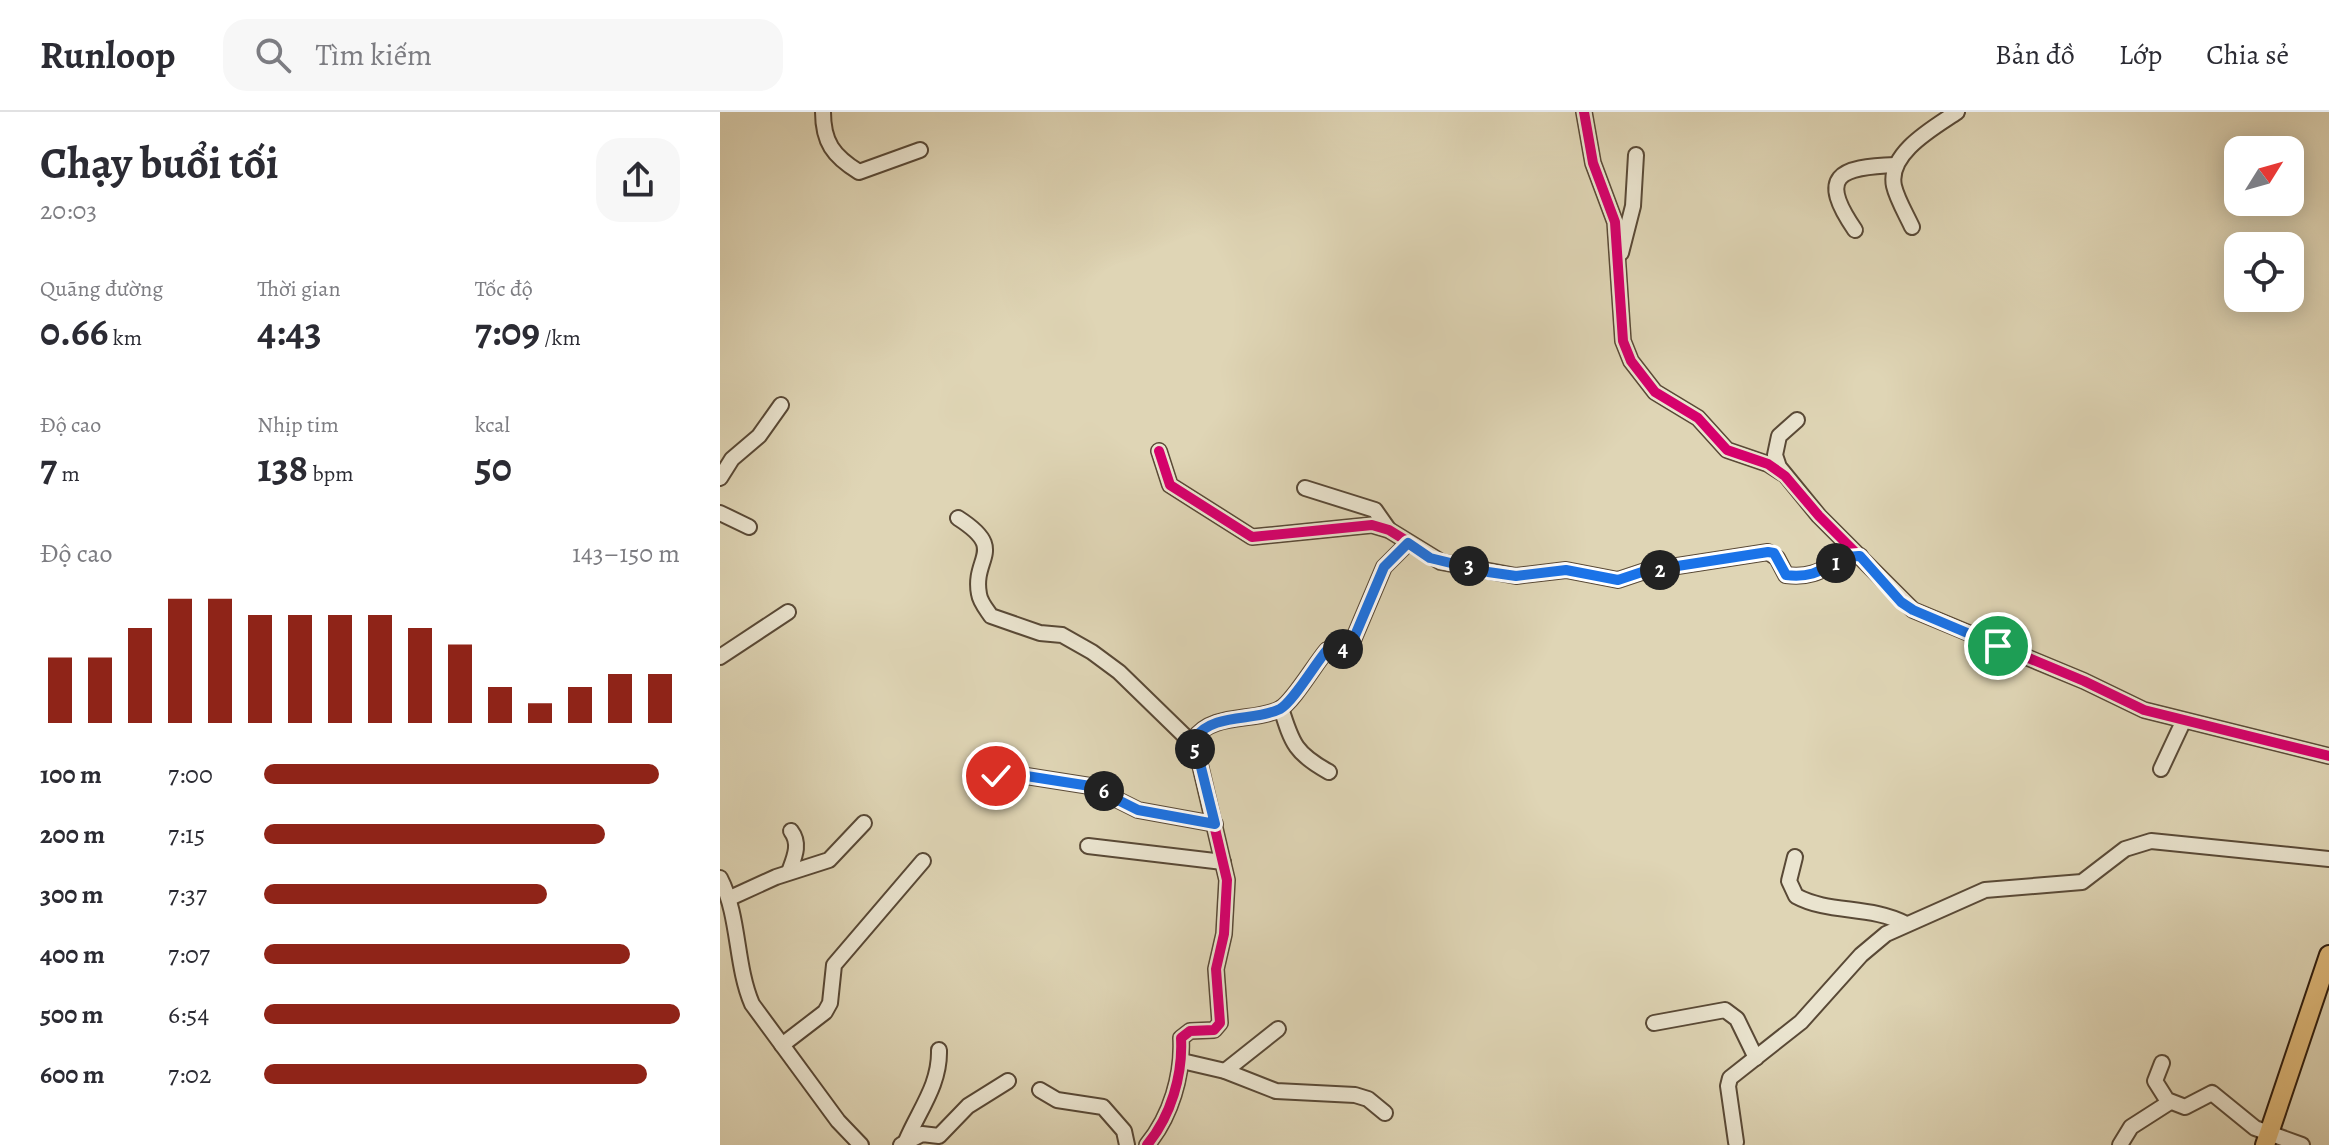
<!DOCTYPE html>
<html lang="vi">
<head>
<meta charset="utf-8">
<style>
	:root { --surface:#fff; --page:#f7f7f7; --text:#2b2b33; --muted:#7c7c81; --line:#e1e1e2; --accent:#8f2418 }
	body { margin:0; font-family:Alegreya,serif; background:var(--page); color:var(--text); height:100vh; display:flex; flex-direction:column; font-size:30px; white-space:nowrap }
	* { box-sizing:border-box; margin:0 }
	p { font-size:26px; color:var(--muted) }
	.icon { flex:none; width:44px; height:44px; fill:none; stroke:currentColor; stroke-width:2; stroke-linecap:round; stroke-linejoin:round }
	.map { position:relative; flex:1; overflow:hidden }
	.drawer { display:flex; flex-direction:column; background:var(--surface); width:720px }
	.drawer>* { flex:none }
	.needle { width:52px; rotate:53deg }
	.fabs { position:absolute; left:1504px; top:24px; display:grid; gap:16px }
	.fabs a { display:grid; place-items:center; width:80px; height:80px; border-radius:16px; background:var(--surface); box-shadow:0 4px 20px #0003; font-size:40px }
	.pin { position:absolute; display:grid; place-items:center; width:68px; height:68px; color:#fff; margin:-34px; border:4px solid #fff; border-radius:50%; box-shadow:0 2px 8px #0007 }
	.km { position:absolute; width:40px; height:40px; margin:-20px; border-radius:50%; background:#222; color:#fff; font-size:22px; line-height:40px; text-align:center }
	.round { display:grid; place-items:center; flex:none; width:84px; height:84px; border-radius:24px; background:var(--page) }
	.overview { display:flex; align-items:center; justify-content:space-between; height:136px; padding:0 40px }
	h1 { font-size:44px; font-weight:600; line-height:60px }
	.stats { display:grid; grid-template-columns:repeat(3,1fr); gap:12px; height:136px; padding:8px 40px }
	.stats div { display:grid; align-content:center }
	.stats b { font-size:40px; font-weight:600 }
	.stats small { font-size:22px; font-weight:400 }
	.stats p { font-size:22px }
	.chart { height:224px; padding:16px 40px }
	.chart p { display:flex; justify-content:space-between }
	.chart svg { width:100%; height:144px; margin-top:8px; stroke:var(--accent); stroke-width:6 }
	ul { padding:0 40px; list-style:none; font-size:26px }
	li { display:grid; grid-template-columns:128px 96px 1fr; align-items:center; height:60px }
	li i { height:20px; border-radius:10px; background:var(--accent) }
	header { display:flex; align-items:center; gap:48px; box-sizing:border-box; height:112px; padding:0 40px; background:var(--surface); border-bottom:2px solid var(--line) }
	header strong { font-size:38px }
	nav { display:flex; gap:44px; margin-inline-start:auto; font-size:28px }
	.search { width:560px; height:72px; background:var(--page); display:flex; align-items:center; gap:20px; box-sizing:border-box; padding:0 28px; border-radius:24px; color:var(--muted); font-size:30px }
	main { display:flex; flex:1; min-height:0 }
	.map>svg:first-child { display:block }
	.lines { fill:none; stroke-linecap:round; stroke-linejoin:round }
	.minor-casing { stroke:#594936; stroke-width:18 }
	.major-casing { stroke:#2c1a0c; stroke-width:22 }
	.minor { stroke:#eae4cf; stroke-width:14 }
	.major { stroke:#e0ba7a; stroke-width:18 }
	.cycleway-casing { stroke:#eae4cf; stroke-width:15 }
	.cycleway { stroke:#d6006c; stroke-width:10 }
	.route-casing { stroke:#fff; stroke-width:16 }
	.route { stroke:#1a73e8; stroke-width:10 }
</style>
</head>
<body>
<header>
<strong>Runloop</strong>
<div class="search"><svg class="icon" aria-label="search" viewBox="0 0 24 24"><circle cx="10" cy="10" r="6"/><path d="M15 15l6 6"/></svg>Tìm kiếm</div>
<nav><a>Bản đồ</a><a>Lớp</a><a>Chia sẻ</a></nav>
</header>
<main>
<section class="drawer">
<div class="overview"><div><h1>Chạy buổi tối</h1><p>20:03</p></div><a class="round"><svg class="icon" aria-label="share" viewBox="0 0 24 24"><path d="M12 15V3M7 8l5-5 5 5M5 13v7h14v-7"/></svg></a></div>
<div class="stats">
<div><p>Quãng đường</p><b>0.66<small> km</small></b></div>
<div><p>Thời gian</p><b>4:43</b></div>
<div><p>Tốc độ</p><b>7:09<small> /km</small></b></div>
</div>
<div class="stats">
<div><p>Độ cao</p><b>7<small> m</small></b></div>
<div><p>Nhịp tim</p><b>138<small> bpm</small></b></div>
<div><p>kcal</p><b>50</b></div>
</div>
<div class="chart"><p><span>Độ cao</span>143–150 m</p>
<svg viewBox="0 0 160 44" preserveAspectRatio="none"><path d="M5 44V24M15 44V24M25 44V15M35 44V6M45 44V6M55 44V11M65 44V11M75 44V11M85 44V11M95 44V15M105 44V20M115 44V33M125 44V38M135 44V33M145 44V29M155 44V29"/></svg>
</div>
<ul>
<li><b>100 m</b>7:00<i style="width:95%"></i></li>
<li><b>200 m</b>7:15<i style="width:82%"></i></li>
<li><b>300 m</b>7:37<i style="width:68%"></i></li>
<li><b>400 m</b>7:07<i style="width:88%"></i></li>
<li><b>500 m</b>6:54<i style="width:100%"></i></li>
<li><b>600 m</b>7:02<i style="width:92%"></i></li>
</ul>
</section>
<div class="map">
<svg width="1609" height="1033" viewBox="0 0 1609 1033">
	<rect width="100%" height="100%" fill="#dfd5b5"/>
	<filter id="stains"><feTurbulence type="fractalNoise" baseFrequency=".0025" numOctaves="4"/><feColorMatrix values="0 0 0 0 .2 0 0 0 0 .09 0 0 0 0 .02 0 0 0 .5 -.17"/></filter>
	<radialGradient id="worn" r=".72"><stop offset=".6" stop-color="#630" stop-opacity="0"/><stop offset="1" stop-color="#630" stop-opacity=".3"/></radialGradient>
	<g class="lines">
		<defs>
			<g id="minor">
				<path d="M103,0C103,30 113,44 139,60L200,38"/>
				<path d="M864,0L873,51L895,110L903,229L911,249L935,280L978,306L1007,338L1048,352L1062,361"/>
				<path d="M1192,115C1186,102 1177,87 1174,74C1167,41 1215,15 1237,0"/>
				<path d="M1135,118C1098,64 1118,55 1176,53"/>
				<path d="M901,141L913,94L916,43"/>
				<path d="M1077,308L1059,324L1055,343L1059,355L1099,404L1193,498L1364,569L1424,598L1609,644"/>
				<path d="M439,339L450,373L532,425L652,413L669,418L721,450L796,464L846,458L898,468L925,459L1048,440L1057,446L1066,463C1107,468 1110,443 1140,444"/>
				<path d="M0,366L12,347L39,324L61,293"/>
				<path d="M585,376L655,398L669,418"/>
				<path d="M0,401L29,415"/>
				<path d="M238,406C288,438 252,445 259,482C260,490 267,498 271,504L320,521L342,523L372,540L399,560L474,633"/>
				<path d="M0,545L68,500"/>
				<path d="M561,596C572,632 576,642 609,660"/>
				<path d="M1441,657L1463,610"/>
				<path d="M276,664L300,663L370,674L418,698L495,712"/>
				<path d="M368,734L503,750"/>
				<path d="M1075,745L1069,769L1076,784C1109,802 1150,793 1186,812"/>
				<path d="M69,760C74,746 81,732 71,719"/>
				<path d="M0,766C20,805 15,852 32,892L118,1009L141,1033"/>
				<path d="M10,786L56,765L109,748L144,711"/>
				<path d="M934,911L1005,898L1017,907L1036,946"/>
				<path d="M62,933L105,900L110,891L114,853L203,749"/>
				<path d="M462,949L505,959L556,979L635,983L648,987L665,1001"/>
				<path d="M1442,951L1435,969L1447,988L1465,995L1492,981L1535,1016L1582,1033"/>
				<path d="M505,959L558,917"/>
				<path d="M320,978L337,988L383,995L404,1019L407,1033"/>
				<path d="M186,1029C199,998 220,973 219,938"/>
				<path d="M1016,1030L1008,974L1010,966L1081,910L1141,843L1166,822L1265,778L1362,770L1405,737L1431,729L1609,747"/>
				<path d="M181,1033L202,1022L219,1024L248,994L288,969"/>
				<path d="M427,1033C451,1004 463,963 461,926L470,919L494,918L500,911L496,857L504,822L507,768L474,627C492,600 535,610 560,597C573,590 595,552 607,538L631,533L664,455L688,431"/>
				<path d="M1400,1033L1411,1015L1450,990"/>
			</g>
			<path id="major" d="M1545,1033L1609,843"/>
		</defs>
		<!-- minor casing -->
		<use href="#minor" class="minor-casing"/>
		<!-- major casing -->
		<use href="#major" class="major-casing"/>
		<!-- minor -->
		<use href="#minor" class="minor"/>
		<!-- major -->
		<use href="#major" class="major"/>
		<defs>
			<g id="cycleway">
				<path d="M864,0L873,51L895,110L903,229L911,249L935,280L978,306L1007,338L1048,352L1065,364L1099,404L1193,498L1364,569L1424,598L1609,644"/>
				<path d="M439,339L450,373L532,425L652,413L669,418L721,450L796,464L846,458L898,468L925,459L1048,440L1057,446L1066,463C1107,468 1110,443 1140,444"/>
				<path d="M427,1033C451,1004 463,963 461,926L470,919L494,918L500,911L496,857L504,822L507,768L474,627C492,600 535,610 560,597C573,590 595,552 607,538L631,533L664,455L688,431"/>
			</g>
		</defs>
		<!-- cycleway casing -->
		<use href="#cycleway" class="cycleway-casing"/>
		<!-- cycleway -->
		<use href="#cycleway" class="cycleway"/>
	</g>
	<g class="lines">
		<defs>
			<path id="route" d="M276,664L300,663L370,674L418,698L495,712L474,627C493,600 534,610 560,597C573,590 595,552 607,538L631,533L664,455L688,431L710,446L768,460L796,464L846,458L898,468L925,459L1048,440L1054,441L1066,463C1107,468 1110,443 1140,444L1181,490L1193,498L1278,534"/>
		</defs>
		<!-- route casing -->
		<use href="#route" class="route-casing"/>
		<!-- route -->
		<use href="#route" class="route"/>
	</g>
	<rect width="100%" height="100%" filter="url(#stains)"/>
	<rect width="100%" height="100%" fill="url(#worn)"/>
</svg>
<div class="fabs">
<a><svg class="needle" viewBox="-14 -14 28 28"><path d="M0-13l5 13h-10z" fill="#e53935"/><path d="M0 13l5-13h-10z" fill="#7c7c81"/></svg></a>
<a><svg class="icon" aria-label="locate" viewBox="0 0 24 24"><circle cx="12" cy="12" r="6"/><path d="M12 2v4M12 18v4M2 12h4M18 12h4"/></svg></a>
</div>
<div class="pin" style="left:1278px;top:534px;background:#1e9e55"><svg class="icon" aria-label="arrive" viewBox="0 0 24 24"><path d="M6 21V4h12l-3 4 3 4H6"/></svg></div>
<div class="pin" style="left:276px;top:664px;background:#d93025"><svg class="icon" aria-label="check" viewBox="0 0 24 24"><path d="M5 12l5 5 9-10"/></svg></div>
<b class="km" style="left:1116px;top:451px">1</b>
<b class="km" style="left:940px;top:458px">2</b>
<b class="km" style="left:749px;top:454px">3</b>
<b class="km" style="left:623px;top:537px">4</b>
<b class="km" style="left:475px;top:637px">5</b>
<b class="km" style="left:384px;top:679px">6</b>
</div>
</main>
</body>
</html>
